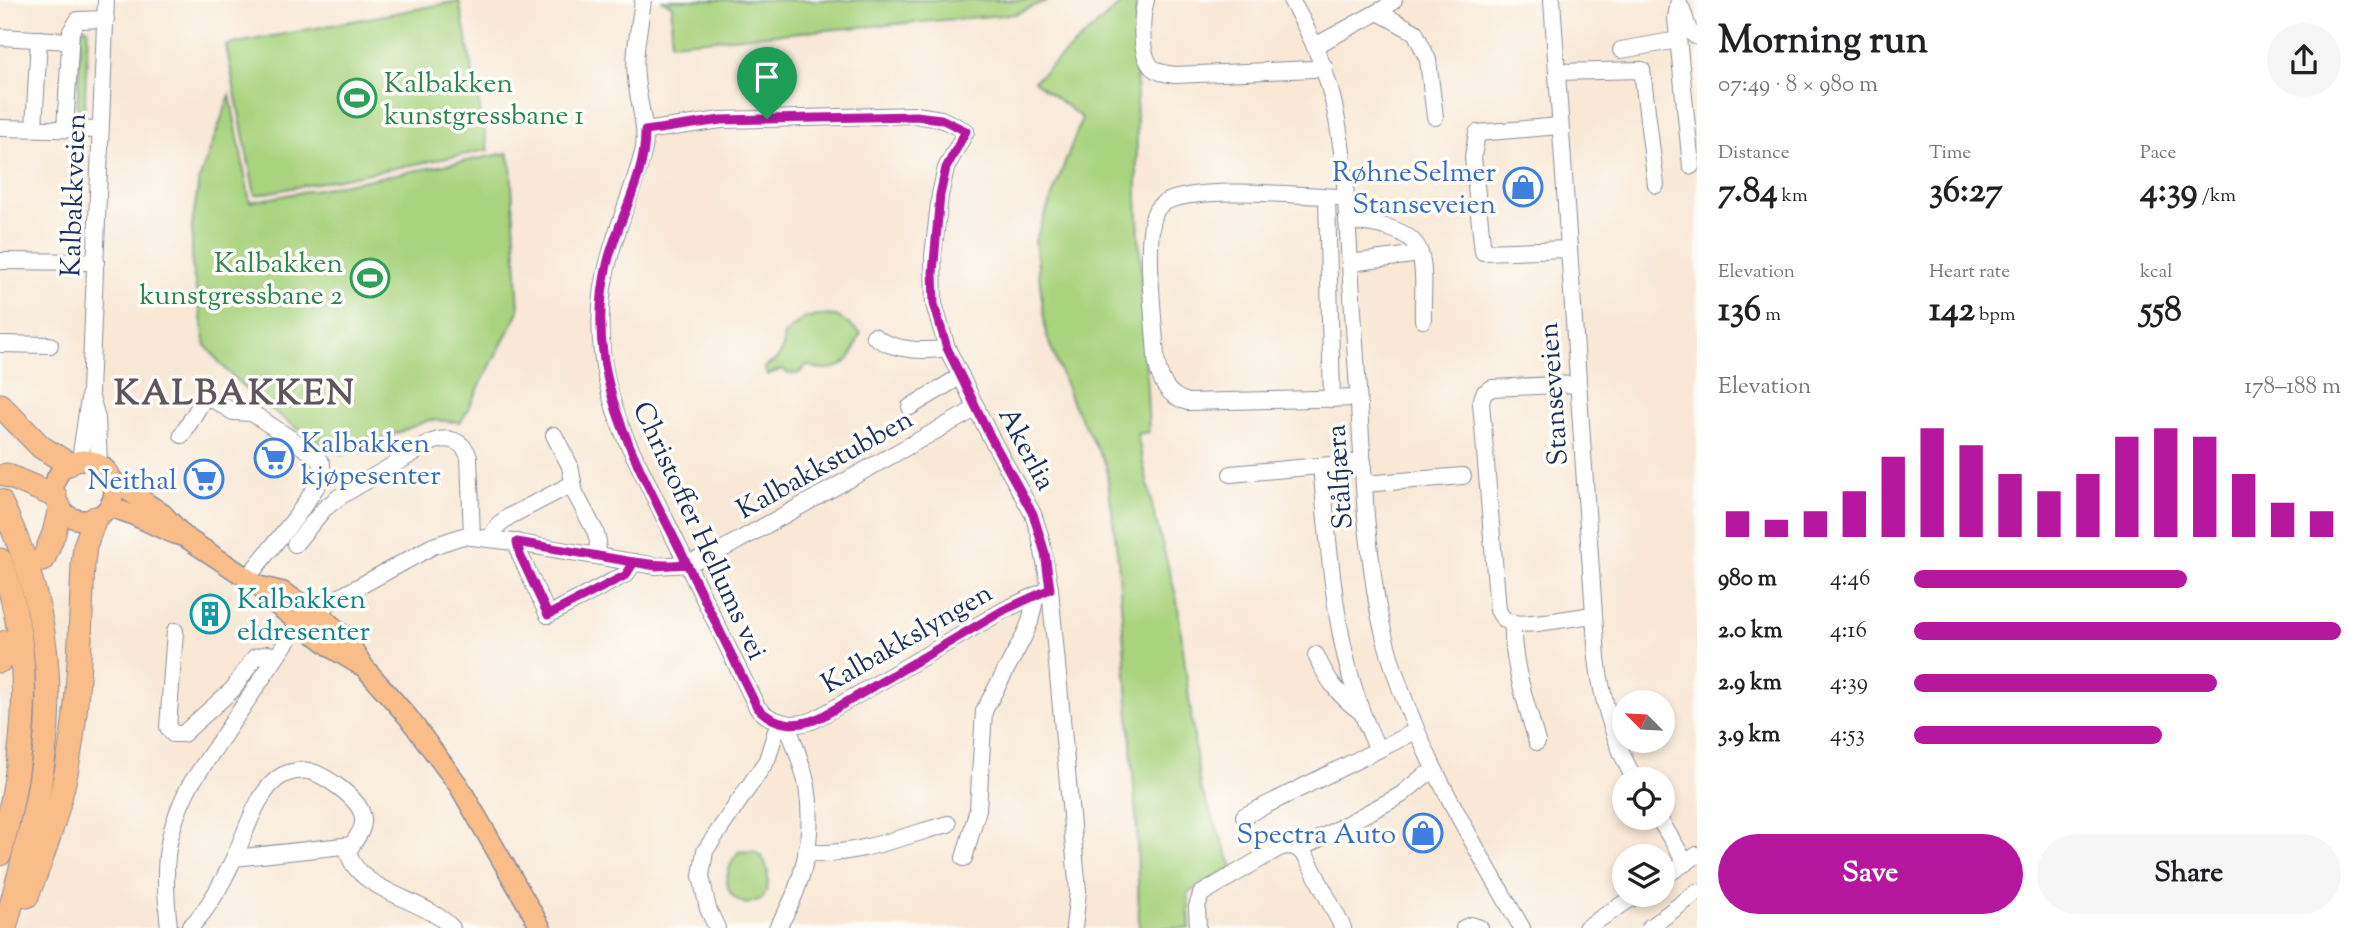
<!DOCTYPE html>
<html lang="en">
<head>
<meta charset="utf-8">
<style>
	:root { --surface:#fff; --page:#f6f6f6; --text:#202124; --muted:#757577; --accent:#b5179e }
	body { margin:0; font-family:"Sorts Mill Goudy",serif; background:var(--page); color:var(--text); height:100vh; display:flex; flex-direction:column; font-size:26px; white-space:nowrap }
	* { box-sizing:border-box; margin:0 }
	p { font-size:23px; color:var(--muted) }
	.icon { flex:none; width:38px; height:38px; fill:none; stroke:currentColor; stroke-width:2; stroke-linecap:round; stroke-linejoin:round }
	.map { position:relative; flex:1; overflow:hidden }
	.panel { display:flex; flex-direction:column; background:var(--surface); width:665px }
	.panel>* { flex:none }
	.needle { width:46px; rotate:294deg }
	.buttons { position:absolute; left:1612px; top:690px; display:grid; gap:14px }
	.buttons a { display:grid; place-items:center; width:63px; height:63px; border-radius:50%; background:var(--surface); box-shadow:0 4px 10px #0003; font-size:35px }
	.pin { position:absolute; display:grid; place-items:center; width:60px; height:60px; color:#fff; margin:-72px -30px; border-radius:50% 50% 50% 0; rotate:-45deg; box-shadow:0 0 7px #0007 }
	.pin .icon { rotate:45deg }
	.round { display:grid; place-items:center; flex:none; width:74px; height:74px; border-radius:37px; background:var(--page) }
	.head { display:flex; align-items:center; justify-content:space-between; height:119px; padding:0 21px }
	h1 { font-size:38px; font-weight:800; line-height:52px }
	.metrics { display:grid; grid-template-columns:repeat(3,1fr); gap:10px; height:119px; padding:7px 21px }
	.metrics div { display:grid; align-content:center }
	.metrics b { font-size:35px; font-weight:800 }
	.metrics small { font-size:19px; font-weight:400 }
	.metrics p { font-size:19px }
	.chart { height:196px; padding:14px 21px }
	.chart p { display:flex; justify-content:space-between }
	.chart svg { width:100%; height:126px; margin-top:7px; stroke:var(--accent); stroke-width:6 }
	.button { display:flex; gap:14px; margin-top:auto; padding:14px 21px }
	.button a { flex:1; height:80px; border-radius:42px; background:var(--accent); color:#fff; font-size:28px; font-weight:800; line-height:80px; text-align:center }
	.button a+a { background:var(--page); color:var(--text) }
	ul { padding:0 21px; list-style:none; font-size:23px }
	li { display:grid; grid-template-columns:112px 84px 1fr; align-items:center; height:52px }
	li i { height:18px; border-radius:9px; background:var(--accent) }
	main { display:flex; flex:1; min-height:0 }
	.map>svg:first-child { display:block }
	.green { fill:#a9d37f; stroke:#62816e; stroke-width:2 }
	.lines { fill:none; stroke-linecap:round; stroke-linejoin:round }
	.minor-casing { stroke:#8a8c9a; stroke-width:18 }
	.major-casing { stroke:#8a8c9a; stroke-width:22 }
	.highway-casing { stroke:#8a8c9a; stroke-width:25 }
	.minor { stroke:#fff; stroke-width:16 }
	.major { stroke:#f8bd88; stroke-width:19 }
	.highway { stroke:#f8bd88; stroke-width:23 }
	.route-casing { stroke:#fff; stroke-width:14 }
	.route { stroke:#b5179e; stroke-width:9 }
	.labels { text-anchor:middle; stroke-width:7; stroke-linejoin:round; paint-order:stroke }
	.leisure-label { font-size:28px; fill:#27864d; stroke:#fdfcf7; text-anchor:start }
	.shop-label { font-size:28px; fill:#366cbe; stroke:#fdfcf7; text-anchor:end }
	.street-label { font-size:28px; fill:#1b2f5e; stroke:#fdfcf7 }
	.culture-label { font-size:28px; fill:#0d838f; stroke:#fdfcf7; text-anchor:start }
	.district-label { font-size:35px; font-weight:bold; letter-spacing:2px; fill:#5e555f; stroke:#fdfcf7 }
</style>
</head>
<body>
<main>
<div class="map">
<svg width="1697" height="928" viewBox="0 0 1697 928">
	<rect width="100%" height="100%" fill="#fdfcf7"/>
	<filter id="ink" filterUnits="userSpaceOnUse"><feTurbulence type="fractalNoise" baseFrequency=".0143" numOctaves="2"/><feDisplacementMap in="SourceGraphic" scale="14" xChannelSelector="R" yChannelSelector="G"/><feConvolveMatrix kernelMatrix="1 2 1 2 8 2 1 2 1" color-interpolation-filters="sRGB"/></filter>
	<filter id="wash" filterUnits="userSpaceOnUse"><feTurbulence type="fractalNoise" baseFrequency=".00686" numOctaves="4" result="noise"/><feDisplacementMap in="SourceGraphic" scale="28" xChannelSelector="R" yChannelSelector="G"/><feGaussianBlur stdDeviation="1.57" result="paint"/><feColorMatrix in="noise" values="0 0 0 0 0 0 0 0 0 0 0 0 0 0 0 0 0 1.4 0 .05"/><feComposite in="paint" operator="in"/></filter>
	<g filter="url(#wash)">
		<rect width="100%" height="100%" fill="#f8e8d5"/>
		<!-- green -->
		<g class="green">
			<path d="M661,0H1048L1015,14L671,43L672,5Z"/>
			<path d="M1125,0H1136L1137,197L1149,432L1137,434L1153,509L1177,600L1200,787L1233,867L1188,893L1190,928H1139L1137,831L1118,559L1106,465L1073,404L1046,334L1035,241L1082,118L1034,81Z"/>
			<path d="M459,1L488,150L255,195L226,45Z"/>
			<path d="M85,27L88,29L84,120L77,116L80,32Z"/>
			<path d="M230,95L250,202L508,153L511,166L519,311L461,422L429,420L343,455L299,430L250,393L226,370L206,346L192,266V227L199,180Z"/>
			<path d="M820,315L837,316L861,333C857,339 856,347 852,354C843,372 823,371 807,365L798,374L787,373L782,369L767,375L764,367C778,361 786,352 783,336L805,317L811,318Z"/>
			<path d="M752,851C770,856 772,885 762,899L747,904C720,896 724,871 738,852Z"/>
		</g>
	</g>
	<g filter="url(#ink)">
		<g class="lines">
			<defs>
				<g id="minor">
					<path d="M643,0C640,26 633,51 636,78C638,102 647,125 644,149C635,184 621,217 611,252C592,315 600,378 625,437L757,707C772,724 794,728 814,720L1004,610L1050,589"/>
					<path d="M1146,0C1141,16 1139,58 1154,69C1159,73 1168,74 1175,75L1313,69L1324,66"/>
					<path d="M1291,0C1325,58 1337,102 1344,169L1366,517C1370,551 1373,585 1380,618C1405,732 1465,829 1522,928"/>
					<path d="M1552,0L1597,658C1602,701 1614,741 1634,779"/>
					<path d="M1679,0L1676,18L1691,166"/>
					<path d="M1682,9L1689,31L1697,37"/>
					<path d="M1378,12L1415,32L1428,60L1435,117"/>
					<path d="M0,37L70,41"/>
					<path d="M1315,46L1385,8L1394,0"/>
					<path d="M1621,50L1678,40"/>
					<path d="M1557,72L1642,70L1656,185"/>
					<path d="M1560,126L1477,133L1473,157L1483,252L1569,249"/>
					<path d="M0,128L100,130"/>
					<path d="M34,128L39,39"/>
					<path d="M65,129L71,31L78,20L106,19"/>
					<path d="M645,131L721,120L916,115L941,119L966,131L946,168L940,195L933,256L934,304L947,348L990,436L1033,514L1040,535L1050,589L1078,891L1074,928"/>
					<path d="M1327,197L1332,399"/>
					<path d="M1346,197C1312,197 1176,181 1157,209C1142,233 1155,326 1156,358C1159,379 1166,396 1188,402L1358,398"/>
					<path d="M1347,221C1370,223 1412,227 1420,253C1426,273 1422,299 1423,320"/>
					<path d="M0,261L96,262"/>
					<path d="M1350,263L1420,254"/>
					<path d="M874,336C893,351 925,352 947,348"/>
					<path d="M0,344L50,345"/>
					<path d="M1578,384L1492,388L1484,393L1481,402L1498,610C1501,616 1503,619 1509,622C1525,628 1574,617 1593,615"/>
					<path d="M91,397L97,418L99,464"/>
					<path d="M910,407L961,376"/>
					<path d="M182,435L206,395L233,412L252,413L315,455L322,464V478L296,517L247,578"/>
					<path d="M554,435L570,466L575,493L595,531L598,541L597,556"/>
					<path d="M80,460L90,392L106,0"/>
					<path d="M1321,466C1330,558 1335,666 1378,749"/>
					<path d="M1231,474L1363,462"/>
					<path d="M1364,484L1463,476"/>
					<path d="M490,538L499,524L510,516L572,484"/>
					<path d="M517,542L520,555L548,615L626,574L634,562"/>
					<path d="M295,544L324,509L339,497L432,442C448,436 463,440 469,457L472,536"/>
					<path d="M1513,623C1511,662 1527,704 1537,742"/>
					<path d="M175,631L168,727L173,734H183L233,689L255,657L268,654L276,656"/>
					<path d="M1316,655C1327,680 1339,696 1361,712"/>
					<path d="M1244,816L1416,731"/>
					<path d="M1658,817L1686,863"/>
					<path d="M1300,849L1401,795L1424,776L1434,772"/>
					<path d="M806,852C847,859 907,835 948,824"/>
					<path d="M234,858L352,845"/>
					<path d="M964,858L978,809L984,711L1023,638L1030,622L1036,595"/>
					<path d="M1662,878L1697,855"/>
					<path d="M169,928C163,871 163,837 190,785L292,634L308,618L329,603L433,546L463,536L506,541L656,566L687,564L725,548L977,408"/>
					<path d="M189,928C207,912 225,878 235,856C246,832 258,788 283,775C291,771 302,770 309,771C325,775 358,798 362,814C367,828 354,840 348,852C358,892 426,899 452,928"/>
					<path d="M717,928L708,909L701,876L705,851L767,760L779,721"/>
					<path d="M777,928C804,887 815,834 807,786C803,765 794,744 787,724"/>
					<path d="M1198,928L1197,907L1201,894L1279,848C1293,844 1298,847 1307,858L1343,928"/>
					<path d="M1464,928L1471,925L1480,928"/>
					<path d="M1586,928L1638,894"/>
					<path d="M1649,928L1697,892"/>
				</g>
				<g id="major">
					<circle cx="84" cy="490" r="30"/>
					<path d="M112,480L163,514L185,537L259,586L274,603L335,650L360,665"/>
					<path d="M109,508C135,512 155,528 181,536"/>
					<path d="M259,586L283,592L321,616L346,638L364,667L408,717L459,786L541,928"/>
				</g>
				<g id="highway">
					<path d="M0,405L41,447L69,464"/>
					<path d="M6,475L55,496"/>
					<path d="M0,501C76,658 49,768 5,928"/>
					<path d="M0,560C37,657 25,756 0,854"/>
					<path d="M43,560L54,533L60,508"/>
					<path d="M0,661L6,642"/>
					<path d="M27,896C45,852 61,805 69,757C80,694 80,628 83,564L85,546L95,518"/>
				</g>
			</defs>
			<!-- minor casing -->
			<use href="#minor" class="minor-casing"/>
			<!-- major casing -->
			<use href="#major" class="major-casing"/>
			<!-- highway casing -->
			<use href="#highway" class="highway-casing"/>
			<!-- minor -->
			<use href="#minor" class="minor"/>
			<!-- major -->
			<use href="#major" class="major"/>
			<!-- highway -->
			<use href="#highway" class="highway"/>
		</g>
	</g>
	<g class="lines" filter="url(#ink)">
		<defs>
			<path id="route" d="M767,119L721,120L645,131C646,177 617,221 607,265C581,377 640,467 687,564L656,566L517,542L520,555L548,615L626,575L634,562C652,565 668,566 687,564L757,707C775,727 800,728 823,716L1004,610L1050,589L1045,553L1033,514L990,436L947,348L934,304L933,273L940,195L946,168L966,131L941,119L916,116L767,119"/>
		</defs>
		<!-- route casing -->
		<use href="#route" class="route-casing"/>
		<!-- route -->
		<use href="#route" class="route"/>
	</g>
	<!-- icons -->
	<defs>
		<symbol id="stadium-ring" viewBox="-11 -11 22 22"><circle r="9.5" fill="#fdfcf7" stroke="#2e9e5b" stroke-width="1.5"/><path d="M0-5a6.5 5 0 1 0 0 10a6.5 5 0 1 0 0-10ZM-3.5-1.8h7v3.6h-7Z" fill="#2e9e5b"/></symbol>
		<symbol id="shop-ring" viewBox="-11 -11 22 22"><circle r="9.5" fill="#fdfcf7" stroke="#3f7fe0" stroke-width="1.5"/><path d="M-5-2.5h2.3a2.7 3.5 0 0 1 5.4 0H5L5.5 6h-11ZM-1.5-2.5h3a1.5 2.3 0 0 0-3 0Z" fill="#3f7fe0"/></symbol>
		<symbol id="supermarket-ring" viewBox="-11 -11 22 22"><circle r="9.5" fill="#fdfcf7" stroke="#3f7fe0" stroke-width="1.5"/><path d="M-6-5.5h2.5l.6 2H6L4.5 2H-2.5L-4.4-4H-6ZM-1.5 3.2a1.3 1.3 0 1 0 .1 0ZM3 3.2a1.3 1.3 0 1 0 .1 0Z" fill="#3f7fe0"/></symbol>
		<symbol id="building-ring" viewBox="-11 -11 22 22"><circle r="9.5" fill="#fdfcf7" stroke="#0f9aa8" stroke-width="1.5"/><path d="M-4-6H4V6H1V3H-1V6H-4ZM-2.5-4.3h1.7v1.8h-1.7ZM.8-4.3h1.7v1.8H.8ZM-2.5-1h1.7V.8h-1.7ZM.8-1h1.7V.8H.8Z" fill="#0f9aa8"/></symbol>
	</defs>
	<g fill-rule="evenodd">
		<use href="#stadium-ring" x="335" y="76" width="44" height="44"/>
		<use href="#shop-ring" x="1501" y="165" width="44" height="44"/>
		<use href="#stadium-ring" x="348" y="256" width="44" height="44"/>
		<use href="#supermarket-ring" x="252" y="436" width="44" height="44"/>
		<use href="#supermarket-ring" x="182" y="457" width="44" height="44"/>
		<use href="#building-ring" x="188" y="592" width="44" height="44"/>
		<use href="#shop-ring" x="1401" y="811" width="44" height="44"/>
	</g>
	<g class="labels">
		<!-- leisure labels -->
		<g class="leisure-label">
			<text x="384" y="92">Kalbakken<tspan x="384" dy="32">kunstgressbane 1</tspan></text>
			<text x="343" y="272" text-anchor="end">Kalbakken<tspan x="343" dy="32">kunstgressbane 2</tspan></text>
		</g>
		<!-- shop labels -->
		<g class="shop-label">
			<text x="1496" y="181">RøhneSelmer<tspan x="1496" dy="32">Stanseveien</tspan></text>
			<text x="301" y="452" text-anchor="start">Kalbakken<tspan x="301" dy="32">kjøpesenter</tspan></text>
			<text x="177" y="489">Neithal</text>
			<text x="1396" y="843">Spectra Auto</text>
		</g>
		<!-- street labels -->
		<g class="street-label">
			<text transform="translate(72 195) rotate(-88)" y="10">Kalbakkveien</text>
			<text transform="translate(1552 394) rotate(-94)" y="10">Stanseveien</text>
			<text transform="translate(1028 448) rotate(62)" y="10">Akerlia</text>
			<text transform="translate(824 463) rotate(-29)" y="10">Kalbakkstubben</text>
			<text transform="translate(1338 477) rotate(-94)" y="10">Stålfjæra</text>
			<text transform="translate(701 530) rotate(65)" y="10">Christoffer Hellums vei</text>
			<text transform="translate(906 637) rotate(-30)" y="10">Kalbakkslyngen</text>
		</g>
		<!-- culture labels -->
		<g class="culture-label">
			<text x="237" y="608">Kalbakken<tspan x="237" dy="32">eldresenter</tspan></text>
		</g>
		<!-- district labels -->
		<g class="district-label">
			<text x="235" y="404">KALBAKKEN</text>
		</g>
	</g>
</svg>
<div class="buttons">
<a><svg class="needle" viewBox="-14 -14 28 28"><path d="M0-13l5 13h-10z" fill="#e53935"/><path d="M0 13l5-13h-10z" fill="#757577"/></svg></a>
<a><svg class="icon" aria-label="locate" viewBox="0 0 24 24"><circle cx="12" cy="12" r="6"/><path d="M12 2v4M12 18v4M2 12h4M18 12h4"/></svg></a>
<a><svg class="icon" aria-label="layers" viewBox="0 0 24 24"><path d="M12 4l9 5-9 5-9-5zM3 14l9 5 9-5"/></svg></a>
</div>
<div class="pin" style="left:767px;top:119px;background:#1e9e55"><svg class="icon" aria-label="arrive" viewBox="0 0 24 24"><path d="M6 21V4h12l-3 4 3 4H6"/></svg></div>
</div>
<section class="panel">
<div class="head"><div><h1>Morning run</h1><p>07:49 · 8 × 980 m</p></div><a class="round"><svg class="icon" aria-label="share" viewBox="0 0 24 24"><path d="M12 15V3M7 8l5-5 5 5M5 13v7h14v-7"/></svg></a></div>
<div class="metrics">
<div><p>Distance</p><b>7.84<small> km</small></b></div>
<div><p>Time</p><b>36:27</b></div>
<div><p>Pace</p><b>4:39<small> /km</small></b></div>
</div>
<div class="metrics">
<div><p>Elevation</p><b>136<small> m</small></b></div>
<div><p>Heart rate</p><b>142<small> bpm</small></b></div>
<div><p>kcal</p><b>558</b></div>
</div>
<div class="chart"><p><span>Elevation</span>178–188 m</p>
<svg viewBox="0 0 160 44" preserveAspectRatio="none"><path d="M5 44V35M15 44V38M25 44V35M35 44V28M45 44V16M55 44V6M65 44V12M75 44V22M85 44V28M95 44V22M105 44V9M115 44V6M125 44V9M135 44V22M145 44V32M155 44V35"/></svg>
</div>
<ul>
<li><b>980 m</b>4:46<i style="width:64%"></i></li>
<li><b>2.0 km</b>4:16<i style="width:100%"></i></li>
<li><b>2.9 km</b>4:39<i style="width:71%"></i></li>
<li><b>3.9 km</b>4:53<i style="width:58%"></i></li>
</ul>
<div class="button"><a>Save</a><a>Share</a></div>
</section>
</main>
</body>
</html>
